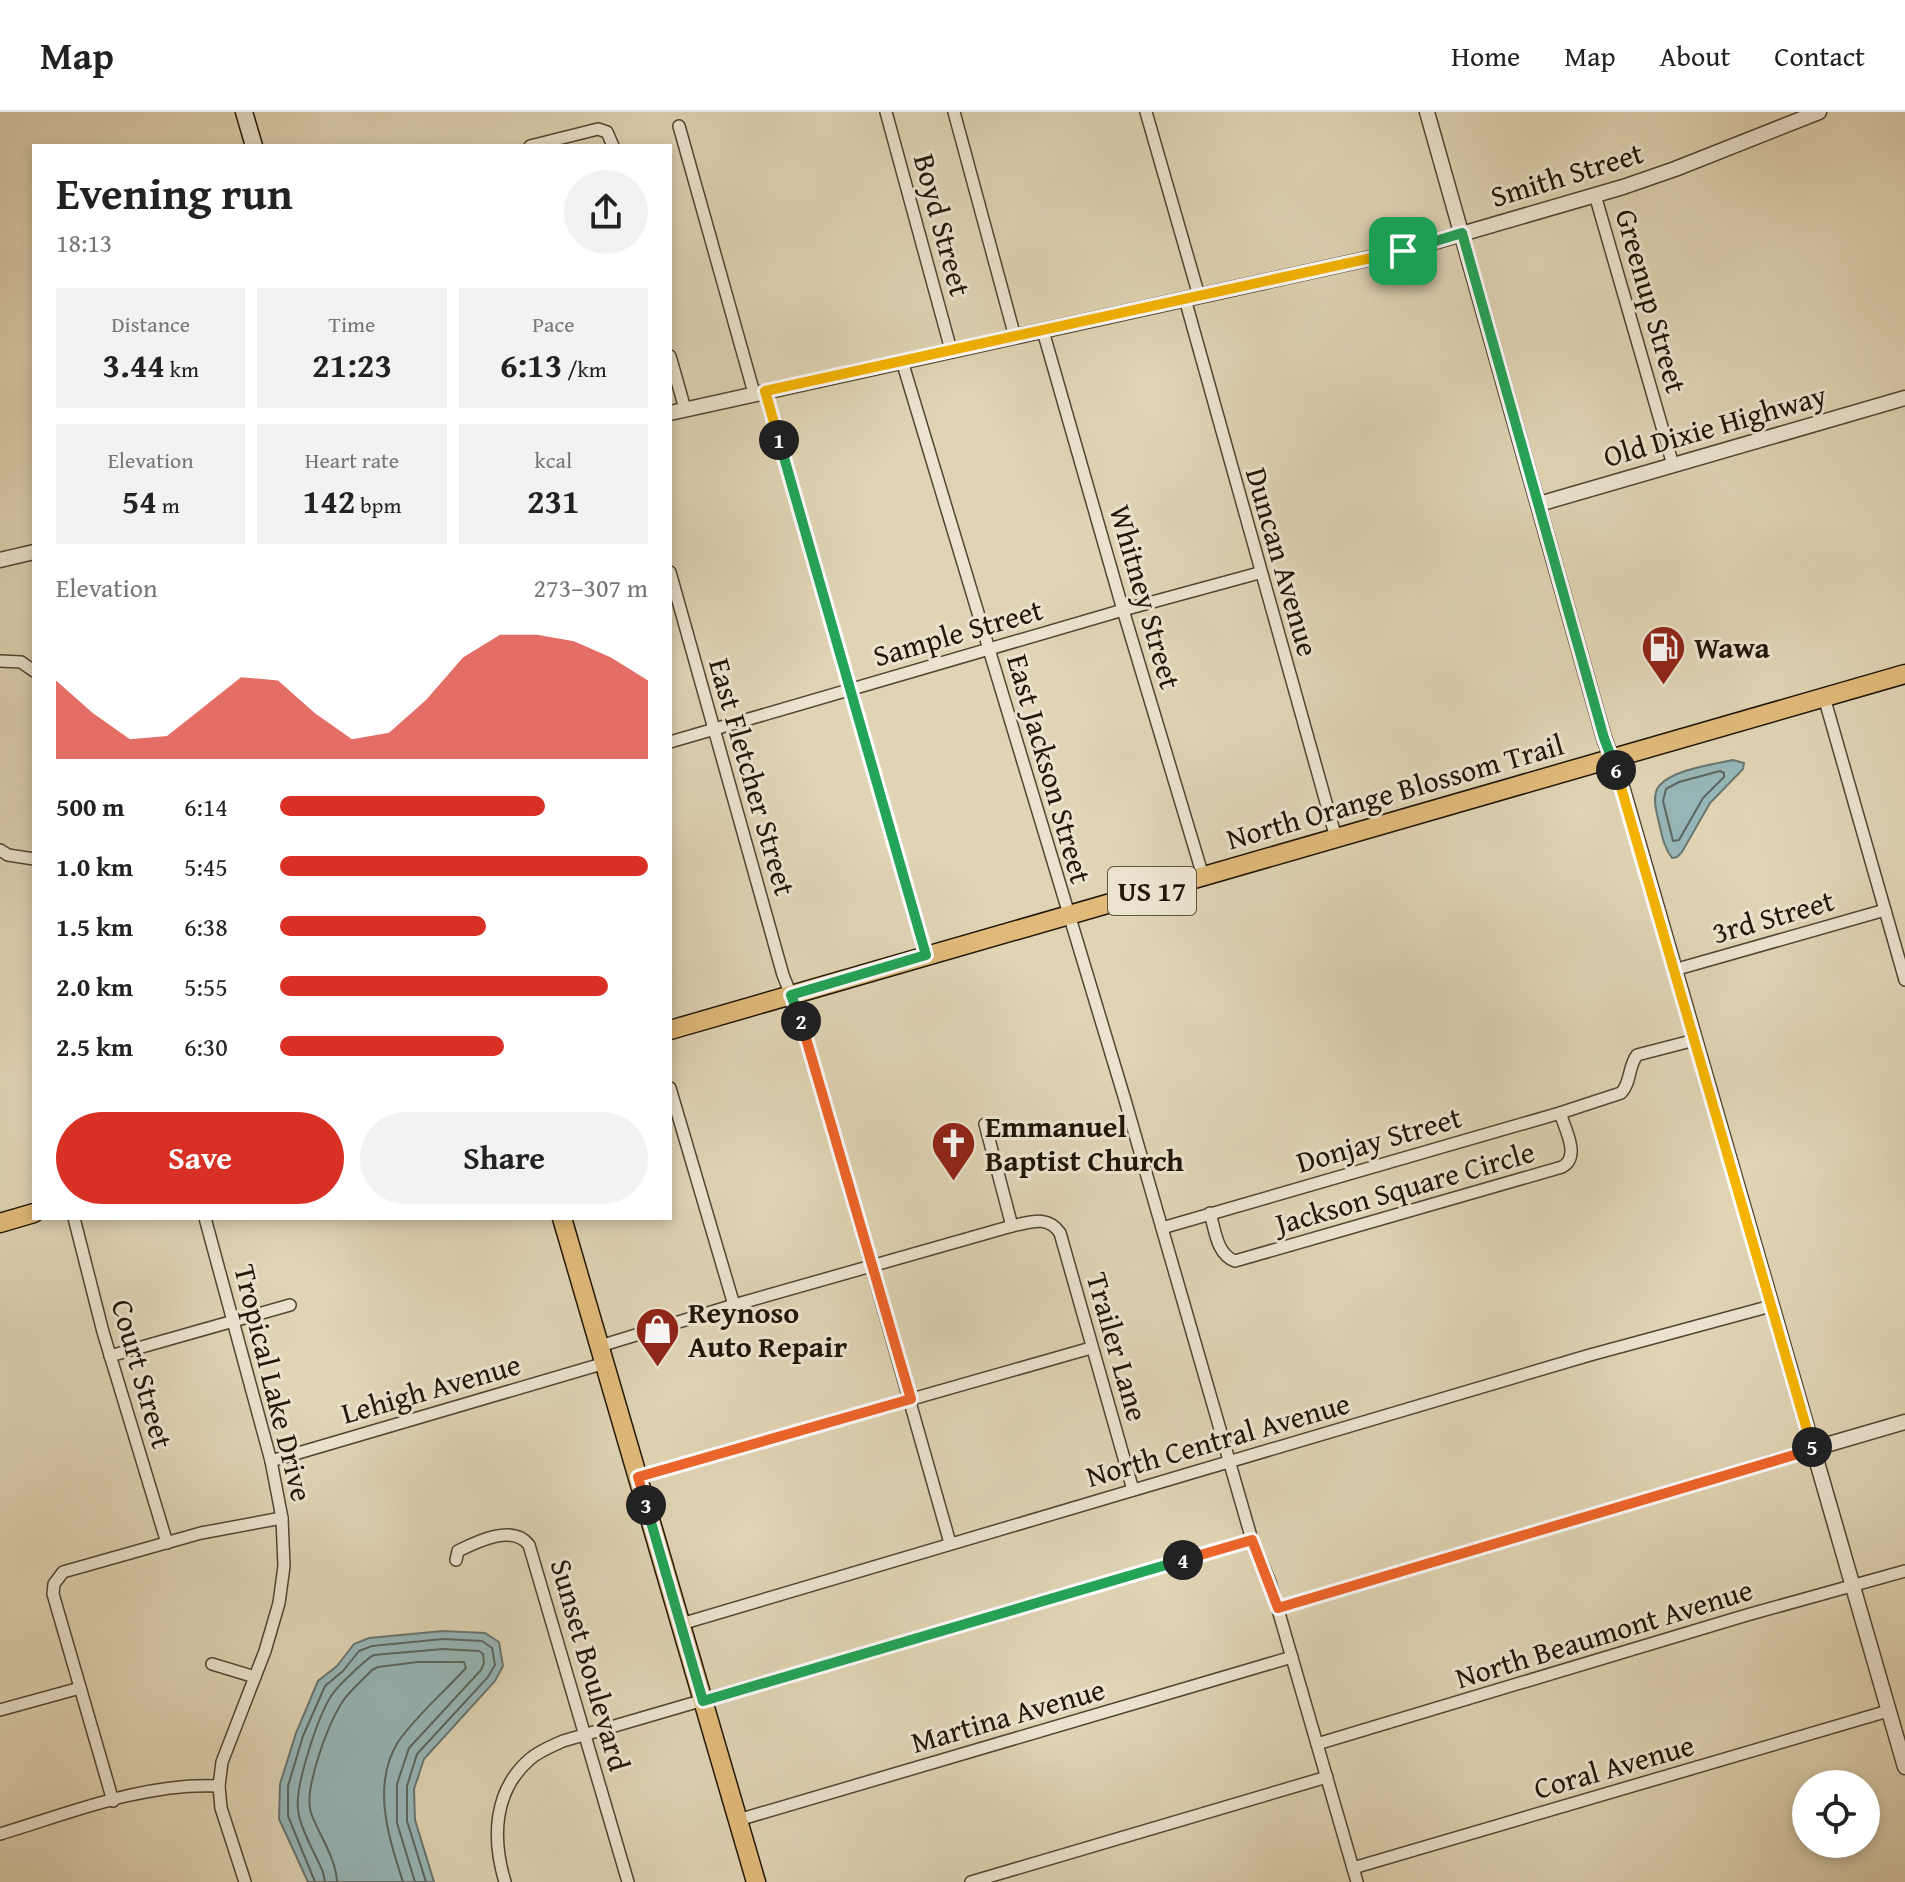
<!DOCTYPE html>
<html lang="en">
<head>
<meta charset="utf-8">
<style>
	:root { --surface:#fff; --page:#f2f2f2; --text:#222; --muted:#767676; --line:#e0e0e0; --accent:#d93025 }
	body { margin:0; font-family:"Gentium Book Plus",serif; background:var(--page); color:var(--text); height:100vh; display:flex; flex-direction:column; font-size:30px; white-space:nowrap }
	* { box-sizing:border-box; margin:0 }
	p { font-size:26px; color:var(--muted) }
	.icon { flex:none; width:44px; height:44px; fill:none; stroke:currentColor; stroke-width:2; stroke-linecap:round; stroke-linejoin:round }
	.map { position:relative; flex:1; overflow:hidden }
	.drawer { position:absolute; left:32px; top:32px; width:640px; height:1076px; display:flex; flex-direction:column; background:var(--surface); border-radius:0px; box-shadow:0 4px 12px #0003 }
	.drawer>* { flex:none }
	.controls { position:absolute; left:1792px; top:1658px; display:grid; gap:16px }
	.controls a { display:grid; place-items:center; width:88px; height:88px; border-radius:50%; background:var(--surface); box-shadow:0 4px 12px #0003; font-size:40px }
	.pin { position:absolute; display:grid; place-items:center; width:68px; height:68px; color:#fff; margin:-34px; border-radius:16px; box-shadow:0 4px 12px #0006 }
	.km { position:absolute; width:40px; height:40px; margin:-20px; border-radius:50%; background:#222; color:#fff; font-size:22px; line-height:40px; text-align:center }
	.round { display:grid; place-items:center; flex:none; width:84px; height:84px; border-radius:42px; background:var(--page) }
	.summary { display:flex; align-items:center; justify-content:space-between; height:136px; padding:0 24px }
	h1 { font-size:44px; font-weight:600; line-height:60px }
	.stats { display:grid; grid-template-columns:repeat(3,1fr); gap:12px; height:136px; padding:8px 24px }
	.stats div { display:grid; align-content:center; border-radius:0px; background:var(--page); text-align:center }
	.stats b { font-size:34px; font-weight:600 }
	.stats small { font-size:22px; font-weight:400 }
	.stats p { font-size:22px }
	.chart { height:224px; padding:16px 24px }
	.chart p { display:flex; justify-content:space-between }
	.chart svg { width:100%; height:144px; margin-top:8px; fill:var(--accent); opacity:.7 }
	.cta { display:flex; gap:16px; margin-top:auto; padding:16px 24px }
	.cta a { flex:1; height:92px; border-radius:48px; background:var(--accent); color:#fff; font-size:32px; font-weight:600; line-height:92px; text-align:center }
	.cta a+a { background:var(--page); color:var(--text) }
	ul { padding:0 24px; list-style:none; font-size:26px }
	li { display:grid; grid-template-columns:128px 96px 1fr; align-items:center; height:60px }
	li i { height:20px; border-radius:10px; background:var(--accent) }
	header { display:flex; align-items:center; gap:48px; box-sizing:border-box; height:112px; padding:0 40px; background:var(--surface); border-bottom:2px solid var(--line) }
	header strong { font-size:38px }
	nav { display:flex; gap:44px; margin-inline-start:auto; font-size:28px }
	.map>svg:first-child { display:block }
	.water { fill:#97b6b7; stroke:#687671; stroke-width:2 }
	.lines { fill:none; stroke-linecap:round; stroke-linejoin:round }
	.shore { stroke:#5c665f; stroke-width:2 }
	.minor-casing { stroke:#514632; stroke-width:14 }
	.tertiary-casing { stroke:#514632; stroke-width:17 }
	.secondary-casing { stroke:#211607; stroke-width:19 }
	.primary-casing { stroke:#211607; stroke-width:21 }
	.minor { stroke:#ebe3ce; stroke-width:11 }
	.tertiary { stroke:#ebe3ce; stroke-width:14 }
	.secondary { stroke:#ebe3ce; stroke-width:16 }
	.primary { stroke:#e0ba7a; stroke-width:18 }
	.split-1-casing { stroke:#fff; stroke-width:16 }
	.split-2-casing { stroke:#fff; stroke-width:16 }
	.split-3-casing { stroke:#fff; stroke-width:16 }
	.split-4-casing { stroke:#fff; stroke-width:16 }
	.split-5-casing { stroke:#fff; stroke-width:16 }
	.split-6-casing { stroke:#fff; stroke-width:16 }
	.split-7-casing { stroke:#fff; stroke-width:16 }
	.split-1 { stroke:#f5b400; stroke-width:10 }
	.split-2 { stroke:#22a559; stroke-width:10 }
	.split-3 { stroke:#f0652b; stroke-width:10 }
	.split-4 { stroke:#22a559; stroke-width:10 }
	.split-5 { stroke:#f0652b; stroke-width:10 }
	.split-6 { stroke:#f5b400; stroke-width:10 }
	.split-7 { stroke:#22a559; stroke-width:10 }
	.labels { text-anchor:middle; stroke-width:6; stroke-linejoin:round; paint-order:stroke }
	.shield { fill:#ebe3ce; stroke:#5e5443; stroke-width:2 }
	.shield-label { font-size:28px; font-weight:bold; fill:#211607 }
	.street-label { font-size:30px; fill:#211607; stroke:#ebe3ce }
	.poi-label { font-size:30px; font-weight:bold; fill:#211607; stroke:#ebe3ce; text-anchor:start }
</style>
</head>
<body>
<header>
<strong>Map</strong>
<nav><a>Home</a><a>Map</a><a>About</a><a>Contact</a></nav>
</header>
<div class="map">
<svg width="1905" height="1770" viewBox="0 0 1905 1770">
	<rect width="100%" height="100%" fill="#e0d4b4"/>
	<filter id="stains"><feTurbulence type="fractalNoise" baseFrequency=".0025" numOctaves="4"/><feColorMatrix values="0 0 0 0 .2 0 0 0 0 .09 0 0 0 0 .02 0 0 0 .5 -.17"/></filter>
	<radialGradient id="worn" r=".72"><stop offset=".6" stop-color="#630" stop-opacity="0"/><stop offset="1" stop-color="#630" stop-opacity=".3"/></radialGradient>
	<!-- water -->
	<g class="water">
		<path d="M1733,648L1744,651L1743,657L1710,691L1682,740L1677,745L1672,746C1664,736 1662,723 1659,711C1657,701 1653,690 1656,680C1662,659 1714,652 1733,648Z"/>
		<path d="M443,1519L485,1521L499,1530L503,1554L495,1569L424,1647L414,1677L415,1708L434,1770H308L279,1707L280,1672L296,1621L318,1569L337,1554L354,1532L369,1526Z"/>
	</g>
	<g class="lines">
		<!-- shore -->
		<g class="shore">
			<path d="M1720,659L1724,661V665L1703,686L1679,728L1673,729L1663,689L1666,677L1679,670Z"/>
			<path d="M315,1770L288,1704V1674L303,1624L325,1574L343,1559L359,1539L372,1534L443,1527L482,1529L492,1536L495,1553L488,1565L417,1642L407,1674V1709L426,1770"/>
			<path d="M325,1770L323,1760C316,1743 299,1715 298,1697C295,1674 319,1599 334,1580C339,1573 367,1546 374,1543L443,1537L479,1539L483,1542L484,1551L481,1558L409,1636L397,1672V1711L415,1770"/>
			<path d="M337,1770C336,1746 319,1723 311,1701C303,1677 329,1610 343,1589C350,1578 363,1568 372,1558L378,1555L418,1550H464L466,1556C446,1578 414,1606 398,1630C371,1674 389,1726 403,1770"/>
		</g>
		<defs>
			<g id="minor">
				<path d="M886,0L951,238"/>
				<path d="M954,0L1015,225"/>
				<path d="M1146,0L1199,184"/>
				<path d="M679,14L754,281"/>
				<path d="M530,34L598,17L607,20L613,34"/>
				<path d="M1595,83L1673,353"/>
				<path d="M1185,187L1336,726"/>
				<path d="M1043,219L1123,498L1203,764"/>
				<path d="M670,244L685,297"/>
				<path d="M902,249L1125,988L1252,1428L1270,1470L1357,1770"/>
				<path d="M765,279L926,843"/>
				<path d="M670,460L783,863L799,903L821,977L950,1431"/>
				<path d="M0,549L21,550L34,559"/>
				<path d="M1824,585L1905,868"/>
				<path d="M670,630L1123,498L1259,461"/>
				<path d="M0,738L8,743L34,747"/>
				<path d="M1674,858L1885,798"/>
				<path d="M670,976L734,1193"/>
				<path d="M985,1012L1012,1114"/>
				<path d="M1210,1101C1215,1118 1217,1143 1235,1149L1562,1055C1581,1045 1565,1017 1560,1001L1621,981C1631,971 1628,955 1637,943L1695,928"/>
				<path d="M74,1106L103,1220L167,1431"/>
				<path d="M205,1106L271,1349L282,1406L284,1454L279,1491L265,1539L222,1650L219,1674L221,1696L245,1770"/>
				<path d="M1162,1116L1560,1001"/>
				<path d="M600,1234L734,1193L1012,1114C1031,1110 1048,1103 1060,1121L1133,1378"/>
				<path d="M110,1244L290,1193"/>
				<path d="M271,1349L605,1251"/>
				<path d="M638,1365L1091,1236"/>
				<path d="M456,1448L458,1439C478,1429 513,1412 529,1433L628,1770"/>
				<path d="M1278,1496L1812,1337"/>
				<path d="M681,1512L1590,1243L1771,1194"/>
				<path d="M212,1552L255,1565"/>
				<path d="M0,1598L80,1576"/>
				<path d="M1317,1632L1747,1503L1905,1459"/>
				<path d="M113,1689L53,1482L54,1472L63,1460L201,1421L282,1406"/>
				<path d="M738,1708L1292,1545"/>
				<path d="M0,1722C70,1701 145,1670 219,1674"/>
				<path d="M1353,1756L1888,1599"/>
				<path d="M505,1770C492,1727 493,1679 530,1647C539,1639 552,1634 563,1629L1252,1428"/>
				<path d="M971,1770L1327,1665"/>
			</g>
			<g id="tertiary">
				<path d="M1427,0L1604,626L1621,671L1905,1655"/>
				<path d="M670,301L1403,139L1623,75L1675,57L1819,0"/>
				<path d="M1539,392L1905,286"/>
				<path d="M0,448L34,440"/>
				<path d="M1812,1337L1905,1310"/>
			</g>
			<path id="secondary" d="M244,0L254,34"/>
			<g id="primary">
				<path d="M670,918L1905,562"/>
				<path d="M562,1106L756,1770"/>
				<path d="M0,1111L34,1101"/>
			</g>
		</defs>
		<!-- minor casing -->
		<use href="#minor" class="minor-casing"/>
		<!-- tertiary casing -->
		<use href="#tertiary" class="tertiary-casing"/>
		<!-- secondary casing -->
		<use href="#secondary" class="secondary-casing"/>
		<!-- primary casing -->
		<use href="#primary" class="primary-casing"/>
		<!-- minor -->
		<use href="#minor" class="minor"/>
		<!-- tertiary -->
		<use href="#tertiary" class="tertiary"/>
		<!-- secondary -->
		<use href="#secondary" class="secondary"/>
		<!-- primary -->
		<use href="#primary" class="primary"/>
	</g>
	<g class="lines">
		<defs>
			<path id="split-1" d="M779,328L765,279L1403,139"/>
			<path id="split-2" d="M779,328L926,843L791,883L801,909"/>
			<path id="split-3" d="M646,1393L638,1365L911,1287L801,909"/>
			<path id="split-4" d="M646,1393L703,1589L1183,1448"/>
			<path id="split-5" d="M1183,1448L1252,1428L1278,1496L1801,1341L1812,1337V1335"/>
			<path id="split-6" d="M1616,658L1812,1335"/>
			<path id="split-7" d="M1403,139L1462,121L1604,626L1616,658"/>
		</defs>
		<!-- split-1 casing -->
		<use href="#split-1" class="split-1-casing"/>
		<!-- split-2 casing -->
		<use href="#split-2" class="split-2-casing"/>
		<!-- split-3 casing -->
		<use href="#split-3" class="split-3-casing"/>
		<!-- split-4 casing -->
		<use href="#split-4" class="split-4-casing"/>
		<!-- split-5 casing -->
		<use href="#split-5" class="split-5-casing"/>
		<!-- split-6 casing -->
		<use href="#split-6" class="split-6-casing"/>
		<!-- split-7 casing -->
		<use href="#split-7" class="split-7-casing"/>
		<!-- split-1 -->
		<use href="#split-1" class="split-1"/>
		<!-- split-2 -->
		<use href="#split-2" class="split-2"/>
		<!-- split-3 -->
		<use href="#split-3" class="split-3"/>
		<!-- split-4 -->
		<use href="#split-4" class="split-4"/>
		<!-- split-5 -->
		<use href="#split-5" class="split-5"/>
		<!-- split-6 -->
		<use href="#split-6" class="split-6"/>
		<!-- split-7 -->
		<use href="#split-7" class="split-7"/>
	</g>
	<!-- icons -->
	<defs>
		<symbol id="fuel-pin" viewBox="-11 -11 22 30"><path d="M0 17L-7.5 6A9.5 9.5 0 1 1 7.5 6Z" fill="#8f2418" stroke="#ebe3ce"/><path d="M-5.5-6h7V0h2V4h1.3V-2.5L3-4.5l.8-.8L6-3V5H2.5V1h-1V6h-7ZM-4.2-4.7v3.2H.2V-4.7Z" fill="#fff"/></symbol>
		<symbol id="church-pin" viewBox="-11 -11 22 30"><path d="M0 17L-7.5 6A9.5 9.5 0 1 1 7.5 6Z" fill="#8f2418" stroke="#ebe3ce"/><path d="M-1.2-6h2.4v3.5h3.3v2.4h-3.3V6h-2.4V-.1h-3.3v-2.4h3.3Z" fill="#fff"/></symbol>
		<symbol id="shop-pin" viewBox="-11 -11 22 30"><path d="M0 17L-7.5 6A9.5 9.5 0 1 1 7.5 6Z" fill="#8f2418" stroke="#ebe3ce"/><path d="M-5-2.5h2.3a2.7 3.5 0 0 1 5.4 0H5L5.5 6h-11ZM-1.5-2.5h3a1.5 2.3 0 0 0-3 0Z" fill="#fff"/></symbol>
	</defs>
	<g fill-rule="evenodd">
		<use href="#fuel-pin" x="1638" y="510" width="51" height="69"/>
		<use href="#church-pin" x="928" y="1006" width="51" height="69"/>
		<use href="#shop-pin" x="632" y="1192" width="51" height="69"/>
	</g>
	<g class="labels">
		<!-- shield labels -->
		<rect class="shield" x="1108" y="755" width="88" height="48" rx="6"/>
		<g class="shield-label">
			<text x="1152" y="789">US 17</text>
		</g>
		<!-- street labels -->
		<g class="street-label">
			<text transform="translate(1567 63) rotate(-17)" y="10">Smith Street</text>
			<text transform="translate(942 113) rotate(75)" y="10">Boyd Street</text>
			<text transform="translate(1651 189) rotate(74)" y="10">Greenup Street</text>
			<text transform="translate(1715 314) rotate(-16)" y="10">Old Dixie Highway</text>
			<text transform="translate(1282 450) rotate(74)" y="10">Duncan Avenue</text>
			<text transform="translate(1145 485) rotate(74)" y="10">Whitney Street</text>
			<text transform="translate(958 521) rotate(-16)" y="10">Sample Street</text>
			<text transform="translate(1049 657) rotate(74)" y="10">East Jackson Street</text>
			<text transform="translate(752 665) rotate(74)" y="10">East Fletcher Street</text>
			<text transform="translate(1395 680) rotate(-16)" y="10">North Orange Blossom Trail</text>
			<text transform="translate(1773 805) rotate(-16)" y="10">3rd Street</text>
			<text transform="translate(1379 1028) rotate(-16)" y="10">Donjay Street</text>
			<text transform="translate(1405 1076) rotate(-16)" y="10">Jackson Square Circle</text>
			<text transform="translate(1117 1235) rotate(74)" y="10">Trailer Lane</text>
			<text transform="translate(142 1262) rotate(74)" y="10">Court Street</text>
			<text transform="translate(273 1271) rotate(76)" y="10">Tropical Lake Drive</text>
			<text transform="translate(431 1277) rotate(-16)" y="10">Lehigh Avenue</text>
			<text transform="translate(1218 1328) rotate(-16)" y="10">North Central Avenue</text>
			<text transform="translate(1604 1522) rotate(-17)" y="10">North Beaumont Avenue</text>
			<text transform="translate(590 1553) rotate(74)" y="10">Sunset Boulevard</text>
			<text transform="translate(1008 1604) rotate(-16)" y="10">Martina Avenue</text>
			<text transform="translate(1614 1655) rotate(-16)" y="10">Coral Avenue</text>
		</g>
		<!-- poi labels -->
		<g class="poi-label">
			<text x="1694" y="546">Wawa</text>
			<text x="985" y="1025">Emmanuel<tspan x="985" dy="34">Baptist Church</tspan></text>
			<text x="688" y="1211">Reynoso<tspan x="688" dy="34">Auto Repair</tspan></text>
		</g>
	</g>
	<rect width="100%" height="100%" filter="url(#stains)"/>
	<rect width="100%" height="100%" fill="url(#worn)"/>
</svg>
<div class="controls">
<a><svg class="icon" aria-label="locate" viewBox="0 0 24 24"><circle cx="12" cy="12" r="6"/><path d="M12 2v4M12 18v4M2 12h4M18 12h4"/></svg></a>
</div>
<div class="pin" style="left:1403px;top:139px;background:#1e9e55"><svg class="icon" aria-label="arrive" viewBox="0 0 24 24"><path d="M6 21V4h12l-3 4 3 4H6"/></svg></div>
<b class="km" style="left:779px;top:328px">1</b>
<b class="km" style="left:801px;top:909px">2</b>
<b class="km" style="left:646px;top:1393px">3</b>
<b class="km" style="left:1183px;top:1448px">4</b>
<b class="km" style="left:1812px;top:1335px">5</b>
<b class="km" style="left:1616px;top:658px">6</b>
<section class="drawer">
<div class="summary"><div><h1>Evening run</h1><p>18:13</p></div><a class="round"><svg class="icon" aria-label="share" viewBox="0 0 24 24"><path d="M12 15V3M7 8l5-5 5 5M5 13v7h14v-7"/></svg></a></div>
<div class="stats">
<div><p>Distance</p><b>3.44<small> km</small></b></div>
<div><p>Time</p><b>21:23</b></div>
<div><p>Pace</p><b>6:13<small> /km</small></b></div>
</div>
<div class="stats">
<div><p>Elevation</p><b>54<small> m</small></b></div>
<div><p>Heart rate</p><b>142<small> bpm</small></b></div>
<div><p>kcal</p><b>231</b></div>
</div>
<div class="chart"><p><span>Elevation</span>273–307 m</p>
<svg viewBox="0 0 160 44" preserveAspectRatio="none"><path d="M0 44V20L10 30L20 38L30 37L40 28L50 19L60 20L70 30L80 38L90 36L100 26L110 13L120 6L130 6L140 8L150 13L160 20V44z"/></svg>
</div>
<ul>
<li><b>500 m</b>6:14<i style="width:72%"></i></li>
<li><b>1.0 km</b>5:45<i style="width:100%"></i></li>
<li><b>1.5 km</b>6:38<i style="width:56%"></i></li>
<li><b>2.0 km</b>5:55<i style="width:89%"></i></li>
<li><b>2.5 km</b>6:30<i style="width:61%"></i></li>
</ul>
<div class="cta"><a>Save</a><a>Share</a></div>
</section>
</div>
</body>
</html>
